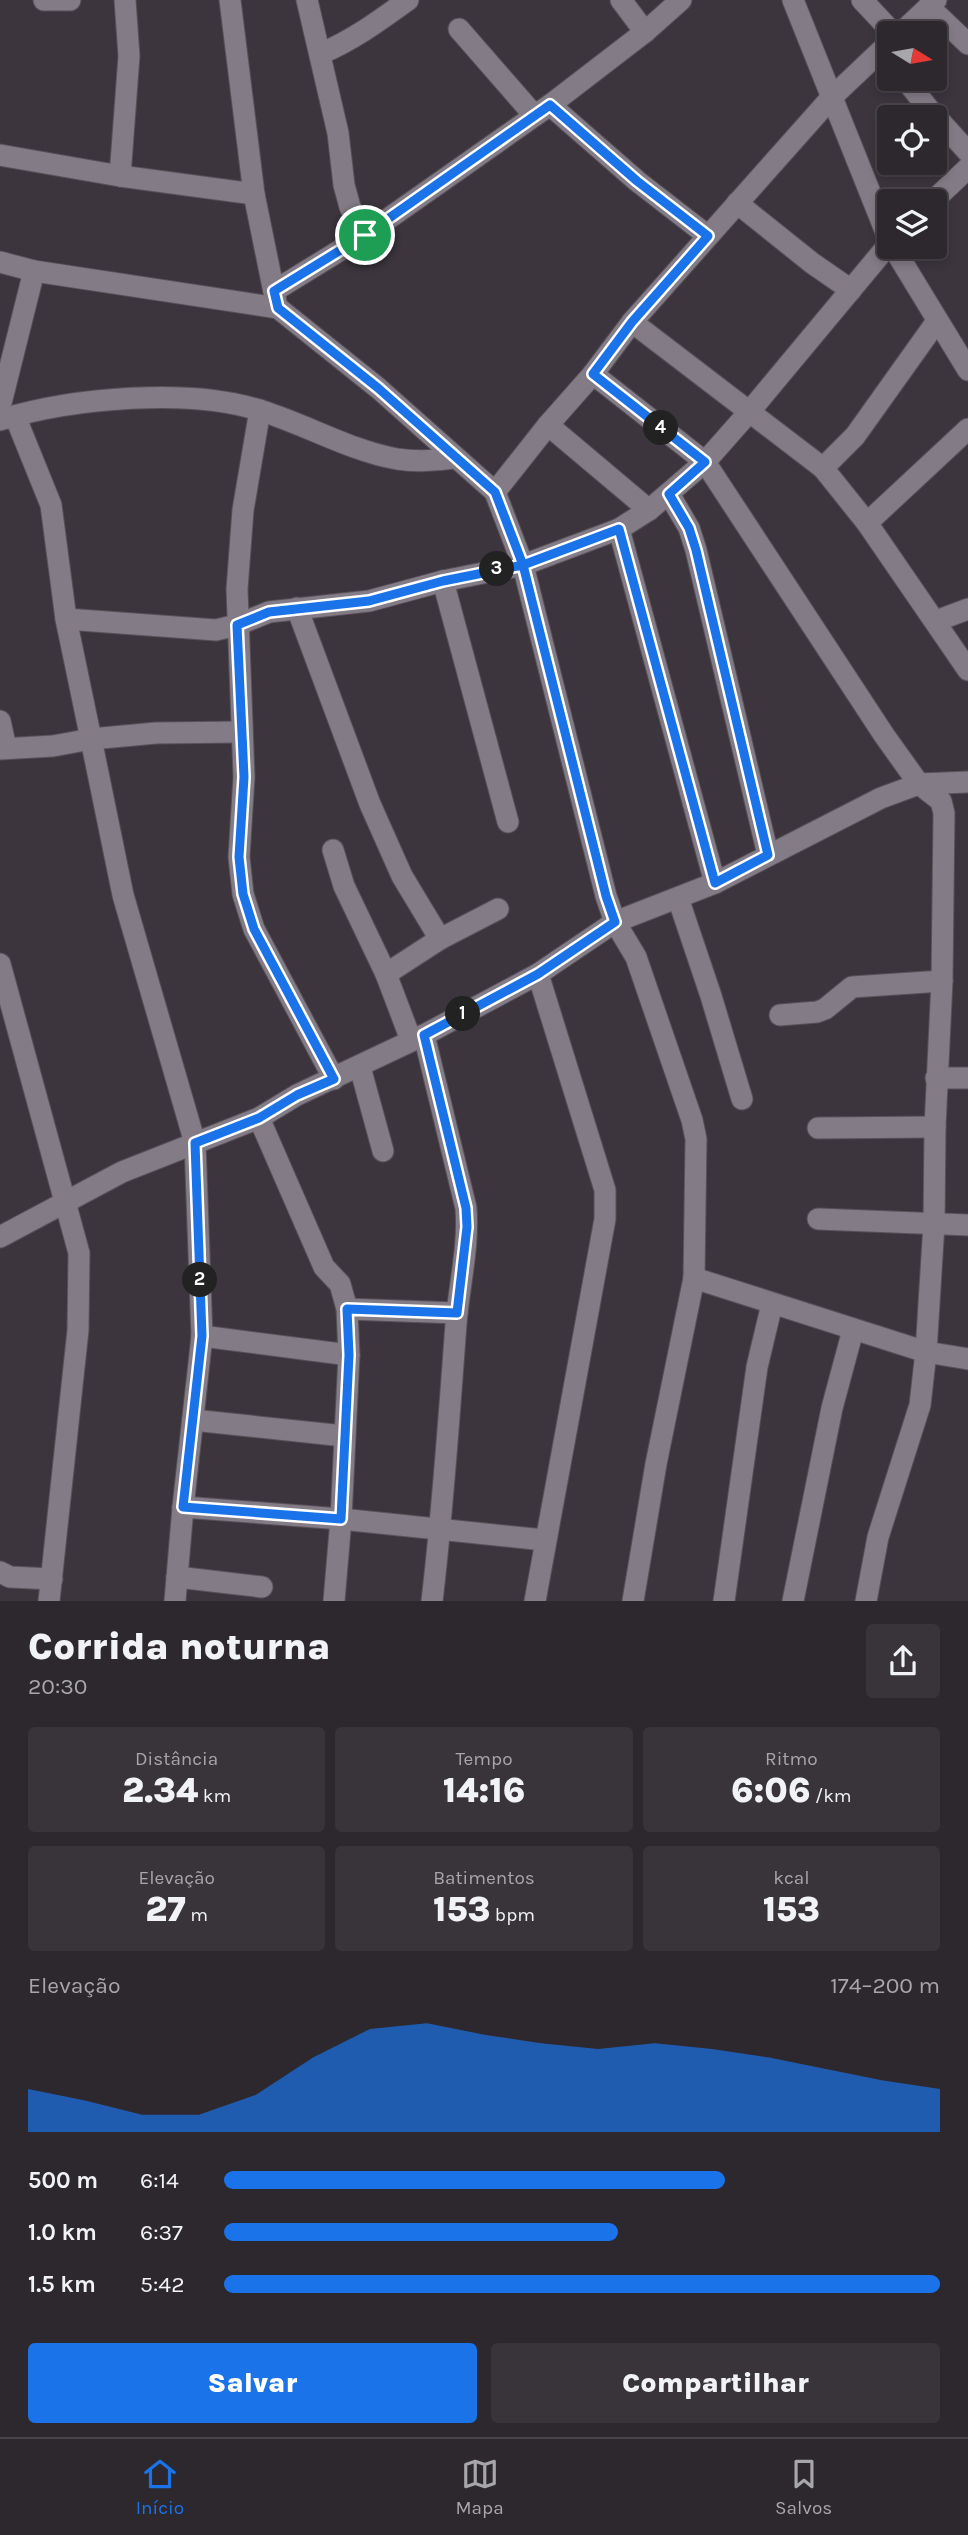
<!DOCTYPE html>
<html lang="pt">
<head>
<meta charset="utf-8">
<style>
	:root { --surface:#2d282e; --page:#39343a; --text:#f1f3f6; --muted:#a7a6aa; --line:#48444a; --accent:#1a73e8 }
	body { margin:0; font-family:Karla,sans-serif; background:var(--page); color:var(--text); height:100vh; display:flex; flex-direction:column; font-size:26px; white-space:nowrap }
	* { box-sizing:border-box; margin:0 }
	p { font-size:23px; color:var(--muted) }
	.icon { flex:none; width:38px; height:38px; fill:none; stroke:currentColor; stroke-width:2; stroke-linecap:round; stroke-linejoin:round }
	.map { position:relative; height:1601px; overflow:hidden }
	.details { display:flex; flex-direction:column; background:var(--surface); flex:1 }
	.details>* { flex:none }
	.needle { width:46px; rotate:101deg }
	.tools { position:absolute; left:877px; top:21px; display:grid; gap:14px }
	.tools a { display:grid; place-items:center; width:70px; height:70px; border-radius:7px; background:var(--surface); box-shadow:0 4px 10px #0003,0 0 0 2px var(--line); font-size:35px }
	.pin { position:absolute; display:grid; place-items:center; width:60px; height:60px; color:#fff; margin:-30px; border:4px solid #fff; border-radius:50%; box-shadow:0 2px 7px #0007 }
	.km { position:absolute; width:35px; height:35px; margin:-18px; border-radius:50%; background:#222; color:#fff; font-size:19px; line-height:35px; text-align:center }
	.round { display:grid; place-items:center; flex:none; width:74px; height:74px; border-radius:7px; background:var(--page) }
	.headline { display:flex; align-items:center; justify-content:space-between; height:119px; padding:0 28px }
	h1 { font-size:38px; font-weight:800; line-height:52px }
	.stats { display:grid; grid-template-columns:repeat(3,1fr); gap:10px; height:119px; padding:7px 28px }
	.stats div { display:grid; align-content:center; border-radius:7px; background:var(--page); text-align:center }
	.stats b { font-size:35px; font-weight:800 }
	.stats small { font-size:19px; font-weight:400 }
	.stats p { font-size:19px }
	.chart { height:196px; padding:14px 28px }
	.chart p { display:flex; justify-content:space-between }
	.chart svg { width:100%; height:126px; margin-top:7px; fill:var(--accent); opacity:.7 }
	.action { display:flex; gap:14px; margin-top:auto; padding:14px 28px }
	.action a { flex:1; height:80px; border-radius:7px; background:var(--accent); color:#fff; font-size:28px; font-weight:800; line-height:80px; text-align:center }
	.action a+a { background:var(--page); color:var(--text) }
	ul { padding:0 28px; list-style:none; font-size:23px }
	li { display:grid; grid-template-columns:112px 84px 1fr; align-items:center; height:52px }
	li i { height:18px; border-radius:9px; background:var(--accent) }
	.dock { display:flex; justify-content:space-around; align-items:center; height:98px; border-top:2px solid var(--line); background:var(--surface); font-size:19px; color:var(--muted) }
	.dock a { display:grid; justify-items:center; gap:4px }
	.dock .current { color:var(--accent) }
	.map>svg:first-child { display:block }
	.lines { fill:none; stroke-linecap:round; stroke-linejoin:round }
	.minor-casing { stroke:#575159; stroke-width:23 }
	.minor { stroke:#837b85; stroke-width:21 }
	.route-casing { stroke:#fff; stroke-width:14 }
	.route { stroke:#1a73e8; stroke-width:9 }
</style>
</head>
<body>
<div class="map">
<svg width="968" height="1601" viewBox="0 0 968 1601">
	<rect width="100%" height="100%" fill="#3c353e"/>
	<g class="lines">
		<defs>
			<g id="minor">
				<path d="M44,0H70"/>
				<path d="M230,0L254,194L276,302"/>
				<path d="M307,0L338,133L344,185L350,207L365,235"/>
				<path d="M621,0L645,32"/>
				<path d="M793,0L889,240"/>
				<path d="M862,0L893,33"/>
				<path d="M929,7L968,44"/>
				<path d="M459,29L534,115"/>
				<path d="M901,33L936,0"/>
				<path d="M320,54C353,40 379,21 408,0"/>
				<path d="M905,79L928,108L968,152"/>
				<path d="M550,105L637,181L708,236"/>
				<path d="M0,155L120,176L254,194"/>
				<path d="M120,176L129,56L125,0"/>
				<path d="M933,201L968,168"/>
				<path d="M737,203L812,263L851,290"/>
				<path d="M893,247L968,370"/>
				<path d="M0,262L34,271L278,308L378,388L495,492L523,565L606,896L615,922L636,957L692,1120L696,1139L694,1278L656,1464L633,1601"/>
				<path d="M274,291L365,235L550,105L645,32L681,0"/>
				<path d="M632,322L823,468L867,523L968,670"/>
				<path d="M593,374L705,462L884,735L919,784L941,801L944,813L942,981L935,1127L934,1224L926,1352L920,1405L878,1537L866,1601"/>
				<path d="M0,407L34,271"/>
				<path d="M260,410L243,510L237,589L244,777L239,857L243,894L254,929L334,1079"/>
				<path d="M15,416L51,505L66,619L91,739L156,733L241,732"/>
				<path d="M0,420C72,398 190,387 262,411C307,425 351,451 397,459C417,462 436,461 455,458"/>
				<path d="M548,425L649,510"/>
				<path d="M823,468L855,436L937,321"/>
				<path d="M495,492L548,425L593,374L632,322L831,98L889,43"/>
				<path d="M669,494L689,528L696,550L768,855"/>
				<path d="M867,523L968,429"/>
				<path d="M619,529L715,883"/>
				<path d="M443,581L508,822"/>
				<path d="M297,608L370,804L402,876L440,939L498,909"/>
				<path d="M66,619L216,630L237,625L269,612L369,601L443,581L523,565L619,529L649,510L705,462L750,411L889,244"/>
				<path d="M936,621L968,609"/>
				<path d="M0,721L6,748"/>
				<path d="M0,749L53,746L91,739L123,895L195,1143L202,1336L183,1507L175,1601"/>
				<path d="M333,850L344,886L386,974L411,1040"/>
				<path d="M678,898L711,996L742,1099"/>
				<path d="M0,964L79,1253L78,1330L49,1601"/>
				<path d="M386,974L440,939"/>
				<path d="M780,1015L817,1012L825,1009L852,987L942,981"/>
				<path d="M424,1035L466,1208C469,1247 459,1286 456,1324C449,1417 443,1509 432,1601"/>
				<path d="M360,1067L383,1151"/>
				<path d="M936,1078H968"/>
				<path d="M259,1118L324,1267L340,1284L347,1309L349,1355L341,1519L334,1601"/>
				<path d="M818,1128L935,1127"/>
				<path d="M818,1219L968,1225"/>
				<path d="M0,1237L122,1172L259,1118L297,1095L424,1035L538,974L615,922L715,883L881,798L919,784L968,782"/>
				<path d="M694,1278L926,1352L968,1359"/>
				<path d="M347,1309L457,1313"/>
				<path d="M202,1336L349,1355"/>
				<path d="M193,1420L344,1436"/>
				<path d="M183,1507L341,1519L544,1540"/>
				<path d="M0,1572L10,1577L52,1579"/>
				<path d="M177,1577L262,1587"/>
				<path d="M535,1601L605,1219V1190L538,974"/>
				<path d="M724,1601L757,1367L772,1304"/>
				<path d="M793,1601L832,1408L853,1330"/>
			</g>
		</defs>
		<!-- minor casing -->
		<use href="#minor" class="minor-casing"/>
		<!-- minor -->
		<use href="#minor" class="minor"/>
	</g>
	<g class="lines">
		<defs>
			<path id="route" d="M365,235L274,291L278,308L378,388L495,492L523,565L606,896L615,922L538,974L424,1035L466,1208L467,1227L457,1313L347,1309L349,1355L341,1519L183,1507L202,1336L195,1143L259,1118L297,1095L334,1079L254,929L243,894L239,857L244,777L237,625L269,612L369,601L443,581L523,565L619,529L715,883L768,855L696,550L689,528L669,494L705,462L593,374L632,322L708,236L637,181L550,105L365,235"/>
		</defs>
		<!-- route casing -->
		<use href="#route" class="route-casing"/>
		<!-- route -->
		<use href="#route" class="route"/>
	</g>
</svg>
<div class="tools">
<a><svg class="needle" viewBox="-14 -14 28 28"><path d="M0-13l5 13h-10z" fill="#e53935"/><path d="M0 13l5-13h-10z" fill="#a7a6aa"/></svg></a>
<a><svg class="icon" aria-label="locate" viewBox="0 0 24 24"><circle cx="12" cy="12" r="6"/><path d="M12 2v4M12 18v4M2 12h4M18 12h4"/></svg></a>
<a><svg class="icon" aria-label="layers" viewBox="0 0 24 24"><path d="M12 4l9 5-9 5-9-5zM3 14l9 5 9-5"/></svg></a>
</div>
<div class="pin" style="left:365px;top:235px;background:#1e9e55"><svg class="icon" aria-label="arrive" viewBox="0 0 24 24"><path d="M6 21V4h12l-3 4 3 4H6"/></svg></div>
<b class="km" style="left:463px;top:1014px">1</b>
<b class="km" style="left:200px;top:1280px">2</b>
<b class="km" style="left:497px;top:569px">3</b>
<b class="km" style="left:661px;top:428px">4</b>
</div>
<section class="details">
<div class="headline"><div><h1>Corrida noturna</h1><p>20:30</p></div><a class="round"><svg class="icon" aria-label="share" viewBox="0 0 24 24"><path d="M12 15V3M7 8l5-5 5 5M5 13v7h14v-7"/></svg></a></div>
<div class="stats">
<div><p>Distância</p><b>2.34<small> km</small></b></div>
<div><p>Tempo</p><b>14:16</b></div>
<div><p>Ritmo</p><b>6:06<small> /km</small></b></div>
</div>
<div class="stats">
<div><p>Elevação</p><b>27<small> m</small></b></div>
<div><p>Batimentos</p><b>153<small> bpm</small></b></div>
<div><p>kcal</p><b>153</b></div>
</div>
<div class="chart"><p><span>Elevação</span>174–200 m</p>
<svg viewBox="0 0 160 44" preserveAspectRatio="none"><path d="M0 44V29L10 33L20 38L30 38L40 31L50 18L60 8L70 6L80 10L90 13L100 15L110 13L120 15L130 18L140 22L150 26L160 29V44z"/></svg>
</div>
<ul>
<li><b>500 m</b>6:14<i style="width:70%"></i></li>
<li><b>1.0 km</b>6:37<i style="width:55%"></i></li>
<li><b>1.5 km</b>5:42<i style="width:100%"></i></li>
</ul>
<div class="action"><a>Salvar</a><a>Compartilhar</a></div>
</section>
<nav class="dock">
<a class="current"><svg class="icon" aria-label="home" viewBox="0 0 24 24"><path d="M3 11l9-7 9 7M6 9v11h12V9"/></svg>Início</a>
<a><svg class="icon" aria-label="map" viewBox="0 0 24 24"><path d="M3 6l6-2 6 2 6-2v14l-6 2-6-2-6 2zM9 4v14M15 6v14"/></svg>Mapa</a>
<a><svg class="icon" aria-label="saved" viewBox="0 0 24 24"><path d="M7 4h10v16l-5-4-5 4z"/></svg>Salvos</a>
</nav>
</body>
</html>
